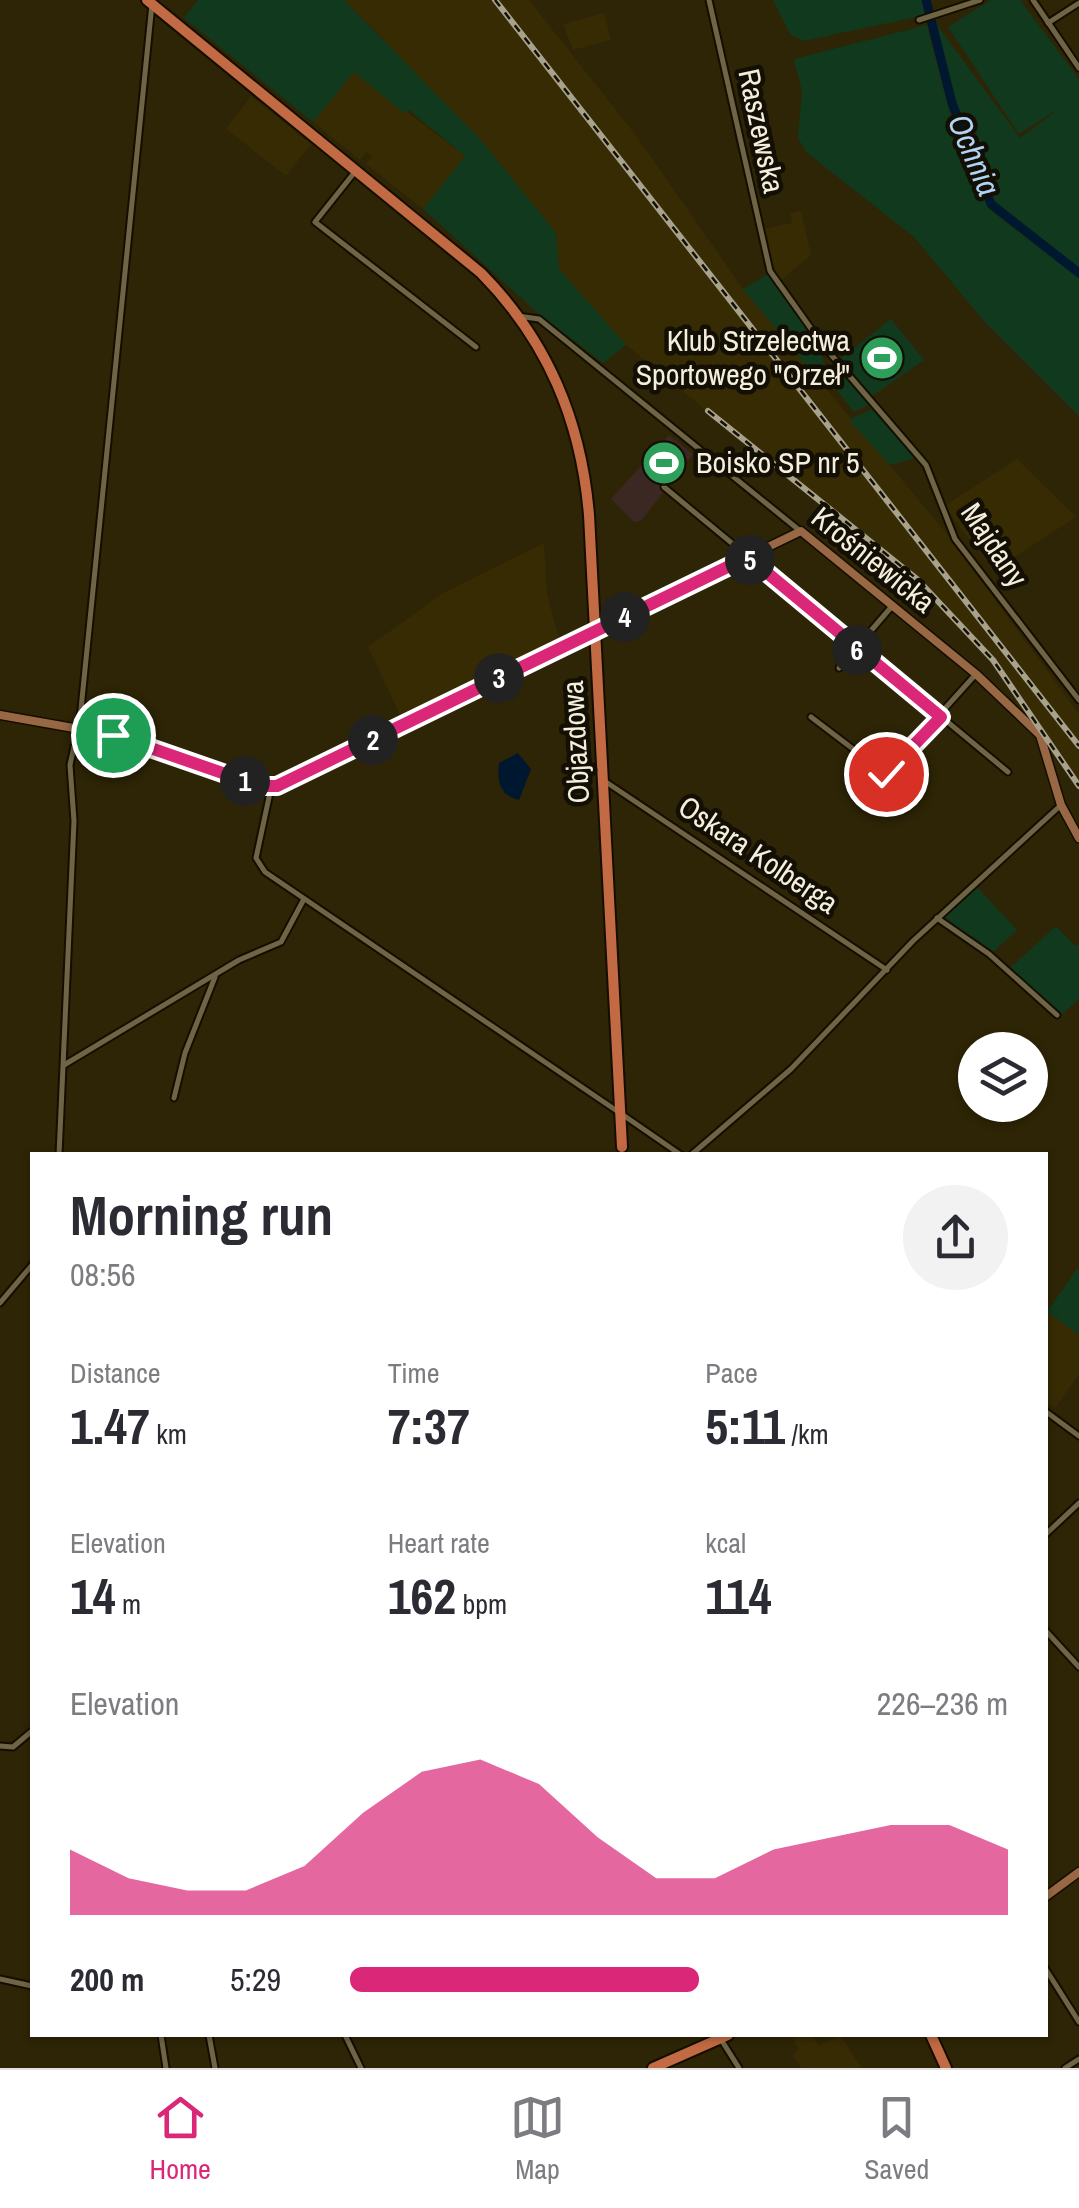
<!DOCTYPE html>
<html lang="en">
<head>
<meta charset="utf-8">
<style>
	:root { --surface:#fff; --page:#f2f2f3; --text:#2b2b33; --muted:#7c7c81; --line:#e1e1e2; --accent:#db2777 }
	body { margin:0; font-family:"Archivo Narrow",sans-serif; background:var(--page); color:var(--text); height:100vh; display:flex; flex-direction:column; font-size:38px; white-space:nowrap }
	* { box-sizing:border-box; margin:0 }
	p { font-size:32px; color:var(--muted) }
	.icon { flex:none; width:55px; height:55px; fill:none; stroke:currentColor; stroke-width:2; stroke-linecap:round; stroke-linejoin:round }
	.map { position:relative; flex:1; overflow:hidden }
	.side { position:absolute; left:30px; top:1152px; width:1018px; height:885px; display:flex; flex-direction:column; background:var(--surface); border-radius:0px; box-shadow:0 2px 8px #0004 }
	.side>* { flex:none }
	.controls { position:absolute; left:958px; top:1032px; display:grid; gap:20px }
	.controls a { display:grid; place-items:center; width:90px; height:90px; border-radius:50%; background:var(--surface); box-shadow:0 2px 8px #0004; font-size:50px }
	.pin { position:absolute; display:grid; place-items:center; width:85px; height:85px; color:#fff; margin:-42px; border:5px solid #fff; border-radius:50%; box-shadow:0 2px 10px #0007 }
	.km { position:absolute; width:50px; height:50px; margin:-25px; border-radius:50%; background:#222; color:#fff; font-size:28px; line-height:50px; text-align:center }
	.round { display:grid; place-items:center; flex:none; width:105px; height:105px; border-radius:52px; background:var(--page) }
	.head { display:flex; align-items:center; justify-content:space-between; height:170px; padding:0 40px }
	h1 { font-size:55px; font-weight:700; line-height:75px }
	.stats { display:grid; grid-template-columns:repeat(3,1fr); gap:15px; height:170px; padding:10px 40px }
	.stats div { display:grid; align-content:center }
	.stats b { font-size:50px; font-weight:700 }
	.stats small { font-size:28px; font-weight:400 }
	.stats p { font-size:28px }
	.chart { height:280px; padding:20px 40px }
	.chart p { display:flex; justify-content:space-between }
	.chart svg { width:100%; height:180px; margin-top:10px; fill:var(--accent); opacity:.7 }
	ul { padding:0 40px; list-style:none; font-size:32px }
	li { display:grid; grid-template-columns:160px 120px 1fr; align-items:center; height:75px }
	li i { height:25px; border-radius:12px; background:var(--accent) }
	.tabs { display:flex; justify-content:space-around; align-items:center; height:140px; border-top:2px solid var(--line); background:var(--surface); font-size:28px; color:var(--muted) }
	.tabs a { display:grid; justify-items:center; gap:5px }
	.tabs .selected { color:var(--accent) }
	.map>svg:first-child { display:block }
	.built { fill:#362b03 }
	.education { fill:#3b2822 }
	.green { fill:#11391e }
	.water { fill:#00182f }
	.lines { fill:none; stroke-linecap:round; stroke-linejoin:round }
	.river { stroke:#00182f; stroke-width:9 }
	.street-casing { stroke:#150e00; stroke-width:9 }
	.secondary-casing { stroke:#150e00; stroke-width:11 }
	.primary-casing { stroke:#150e00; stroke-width:14 }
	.street { stroke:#6f6546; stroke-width:5 }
	.secondary { stroke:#986844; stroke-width:8 }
	.primary { stroke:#c16a43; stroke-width:10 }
	.rail-casing { stroke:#a8a18b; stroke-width:6 }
	.rail { stroke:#130f04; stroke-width:2.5; stroke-dasharray:8; stroke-linecap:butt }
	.route-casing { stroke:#fff; stroke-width:20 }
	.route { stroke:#db2777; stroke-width:12 }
	.labels { text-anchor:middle; stroke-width:9; stroke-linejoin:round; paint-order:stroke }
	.street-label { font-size:30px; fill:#f4eedd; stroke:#130f04 }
	.poi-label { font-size:30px; fill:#f4eedd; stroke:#130f04; text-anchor:end }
	.water-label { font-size:32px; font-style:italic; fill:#b1d4f6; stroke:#130f04 }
</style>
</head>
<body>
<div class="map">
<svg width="1079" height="2068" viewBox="0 0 1079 2068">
	<rect width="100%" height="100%" fill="#2e2506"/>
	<!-- built -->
	<g class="built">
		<path d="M344,0H529L635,134L743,289L943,529L1079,714V788L1004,678L920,586L619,339L559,269L556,233L480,139Z"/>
		<path d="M604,13L611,40L573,50L563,24Z"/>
		<path d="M354,72L465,156L423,209L366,164L372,156L366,152L360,160L313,122Z"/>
		<path d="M251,96L311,144L286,176L226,129Z"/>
		<path d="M801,211L811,255L781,280L772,268L763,229L792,223L790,213Z"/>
		<path d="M1017,459L1076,517L993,571L944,506Z"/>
		<path d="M544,543L547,594L559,639L402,719L368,647L445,592Z"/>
		<path d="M1047,1312L1079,1335V1374L1055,1408L1045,1401Z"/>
		<path d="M791,2035H812L819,2046L840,2035L862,2068H801L792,2055L799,2050Z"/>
	</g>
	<!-- education -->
	<path class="education" d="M669,435L693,454L641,521L634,522L611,499Z"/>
	<!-- green -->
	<g class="green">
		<path d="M198,0H344L480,139L556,233L559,269L626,345L603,363L539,314L423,209L465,156L409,110L404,113L354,72L313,122L184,18Z"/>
		<path d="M773,0H922L926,15L803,41L790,34Z"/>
		<path d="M991,0H1020L1079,79V270L990,199L963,128L932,18L1020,138L1063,106L1019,134L948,27Z"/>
		<path d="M927,25L950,114L989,209L1079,278V416L984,321L915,238L806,152L798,138L802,92L794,59Z"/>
		<path d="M768,274L818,345L827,372L845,376L870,404L854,412L832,384L825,388L743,289Z"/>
		<path d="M891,319L924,360L872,396L840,359Z"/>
		<path d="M874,408L915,458L890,465L849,420Z"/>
		<path d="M977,887L1017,930L991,954L942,919Z"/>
		<path d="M1056,926L1075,946L1079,944V999L1060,1016L1009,969Z"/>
		<path d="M1077,1269L1079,1270V1335L1047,1312Z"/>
	</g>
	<!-- water -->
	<path class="water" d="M518,753L531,769L519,800C499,795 497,781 499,763Z"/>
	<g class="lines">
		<!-- river -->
		<path class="river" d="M926,0L952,103L991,204L1079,273"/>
		<defs>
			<g id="street">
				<path d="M709,0L770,271L822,344L926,465L955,539L1079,700"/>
				<path d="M1033,0L1079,68"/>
				<path d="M919,20L980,0"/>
				<path d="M1048,23L1079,3"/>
				<path d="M354,173L315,222L476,347"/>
				<path d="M518,316L539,319L799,530"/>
				<path d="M664,487L1008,772"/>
				<path d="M839,668L893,605"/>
				<path d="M811,717L886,774L976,674"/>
				<path d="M606,782L887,970"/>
				<path d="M271,788L256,858L265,872L617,1111"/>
				<path d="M937,918L989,954L1057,1015"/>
				<path d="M64,1065L239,960L281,942L304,899"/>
				<path d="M174,1098L185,1053L215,977"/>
				<path d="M623,1115L681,1155"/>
				<path d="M59,1155L74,821L70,765L80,719L152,4"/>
				<path d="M691,1155L791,1069L913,941L1061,805"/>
				<path d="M0,1303L32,1265"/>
				<path d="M1045,1411L1079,1436"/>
				<path d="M1045,1535L1079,1503"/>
				<path d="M1045,1630L1079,1667"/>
				<path d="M0,1746L13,1747L32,1731"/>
				<path d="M1045,1968L1079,2022"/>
				<path d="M0,1979L32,1986"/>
				<path d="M161,2035L166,2068"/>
				<path d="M209,2035L215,2068"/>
				<path d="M345,2035L361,2068"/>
				<path d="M722,2041L739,2068"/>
				<path d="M1065,2068L1079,2059"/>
			</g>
			<g id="secondary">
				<path d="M0,715L113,735L271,788L801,531L976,674L1040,735L1061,805L1079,838"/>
				<path d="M1045,1897L1079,1872"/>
			</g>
			<g id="primary">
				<path d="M147,0L481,273C548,341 581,421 589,515L622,1147"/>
				<path d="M931,2035L946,2068"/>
				<path d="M653,2068L728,2035"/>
			</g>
		</defs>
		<!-- street casing -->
		<use href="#street" class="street-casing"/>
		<!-- secondary casing -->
		<use href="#secondary" class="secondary-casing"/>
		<!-- primary casing -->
		<use href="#primary" class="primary-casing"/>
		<!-- street -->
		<use href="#street" class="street"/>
		<!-- secondary -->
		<use href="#secondary" class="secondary"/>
		<!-- primary -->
		<use href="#primary" class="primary"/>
		<defs>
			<g id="rail">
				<path d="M495,0L1079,746"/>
				<path d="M708,411L917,579L993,660L1079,786"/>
			</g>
		</defs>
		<!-- rail casing -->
		<use href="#rail" class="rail-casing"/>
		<!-- rail -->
		<use href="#rail" class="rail"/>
	</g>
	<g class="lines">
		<defs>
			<path id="route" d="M113,735L260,786H277L748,557L941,717L886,774"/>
		</defs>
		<!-- route casing -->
		<use href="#route" class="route-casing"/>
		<!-- route -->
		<use href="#route" class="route"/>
	</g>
	<!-- icons -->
	<defs>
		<symbol id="stadium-disc" viewBox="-11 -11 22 22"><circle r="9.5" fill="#2e9e5b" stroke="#130f04"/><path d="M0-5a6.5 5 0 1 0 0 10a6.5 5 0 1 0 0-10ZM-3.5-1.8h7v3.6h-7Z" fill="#fff"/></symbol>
	</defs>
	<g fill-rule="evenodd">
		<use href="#stadium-disc" x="857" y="333" width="50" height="50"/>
		<use href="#stadium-disc" x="639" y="438" width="50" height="50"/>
	</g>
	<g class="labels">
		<!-- street labels -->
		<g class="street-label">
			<text transform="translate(761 131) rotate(78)" y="10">Raszewska</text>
			<text transform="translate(994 545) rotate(56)" y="10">Majdany</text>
			<text transform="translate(873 560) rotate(39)" y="10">Krośniewicka</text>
			<text transform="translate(576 742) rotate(-93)" y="10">Objazdowa</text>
			<text transform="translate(758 855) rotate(34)" y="10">Oskara Kolberga</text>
		</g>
		<!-- poi labels -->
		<g class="poi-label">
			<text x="850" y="351">Klub Strzelectwa<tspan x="850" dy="34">Sportowego "Orzeł"</tspan></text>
			<text x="696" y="473" text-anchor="start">Boisko SP nr 5</text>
		</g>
		<!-- water labels -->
		<g class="water-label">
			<text transform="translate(974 155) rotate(67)" y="11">Ochnia</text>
		</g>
	</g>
</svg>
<div class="controls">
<a><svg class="icon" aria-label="layers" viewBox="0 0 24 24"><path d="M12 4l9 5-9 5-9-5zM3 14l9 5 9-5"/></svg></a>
</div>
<div class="pin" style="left:113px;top:735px;background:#1e9e55"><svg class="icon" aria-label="arrive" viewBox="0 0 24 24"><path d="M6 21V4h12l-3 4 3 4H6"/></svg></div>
<div class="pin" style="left:886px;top:774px;background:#d93025"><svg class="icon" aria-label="check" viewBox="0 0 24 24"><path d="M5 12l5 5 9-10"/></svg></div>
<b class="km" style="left:245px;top:781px">1</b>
<b class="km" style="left:373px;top:740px">2</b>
<b class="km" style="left:499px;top:678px">3</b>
<b class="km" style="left:625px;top:617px">4</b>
<b class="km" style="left:750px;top:560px">5</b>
<b class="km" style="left:857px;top:650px">6</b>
<section class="side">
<div class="head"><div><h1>Morning run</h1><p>08:56</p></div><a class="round"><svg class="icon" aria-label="share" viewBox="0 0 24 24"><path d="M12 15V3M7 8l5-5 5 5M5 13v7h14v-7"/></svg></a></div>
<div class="stats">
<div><p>Distance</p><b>1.47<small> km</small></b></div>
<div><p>Time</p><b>7:37</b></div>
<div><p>Pace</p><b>5:11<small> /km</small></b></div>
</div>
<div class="stats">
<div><p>Elevation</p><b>14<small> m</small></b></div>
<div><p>Heart rate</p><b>162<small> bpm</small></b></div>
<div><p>kcal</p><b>114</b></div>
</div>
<div class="chart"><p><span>Elevation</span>226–236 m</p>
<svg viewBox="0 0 160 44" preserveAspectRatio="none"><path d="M0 44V28L10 35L20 38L30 38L40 32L50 19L60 9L70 6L80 12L90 25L100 35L110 35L120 28L130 25L140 22L150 22L160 28V44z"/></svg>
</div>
<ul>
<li><b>200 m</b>5:29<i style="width:53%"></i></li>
</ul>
</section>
</div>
<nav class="tabs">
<a class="selected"><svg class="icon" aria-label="home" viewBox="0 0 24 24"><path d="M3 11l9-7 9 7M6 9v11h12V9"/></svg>Home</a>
<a><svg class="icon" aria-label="map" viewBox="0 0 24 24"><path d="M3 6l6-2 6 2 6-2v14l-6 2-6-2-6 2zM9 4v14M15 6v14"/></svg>Map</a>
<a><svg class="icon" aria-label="saved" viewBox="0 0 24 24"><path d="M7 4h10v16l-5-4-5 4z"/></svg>Saved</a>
</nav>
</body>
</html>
